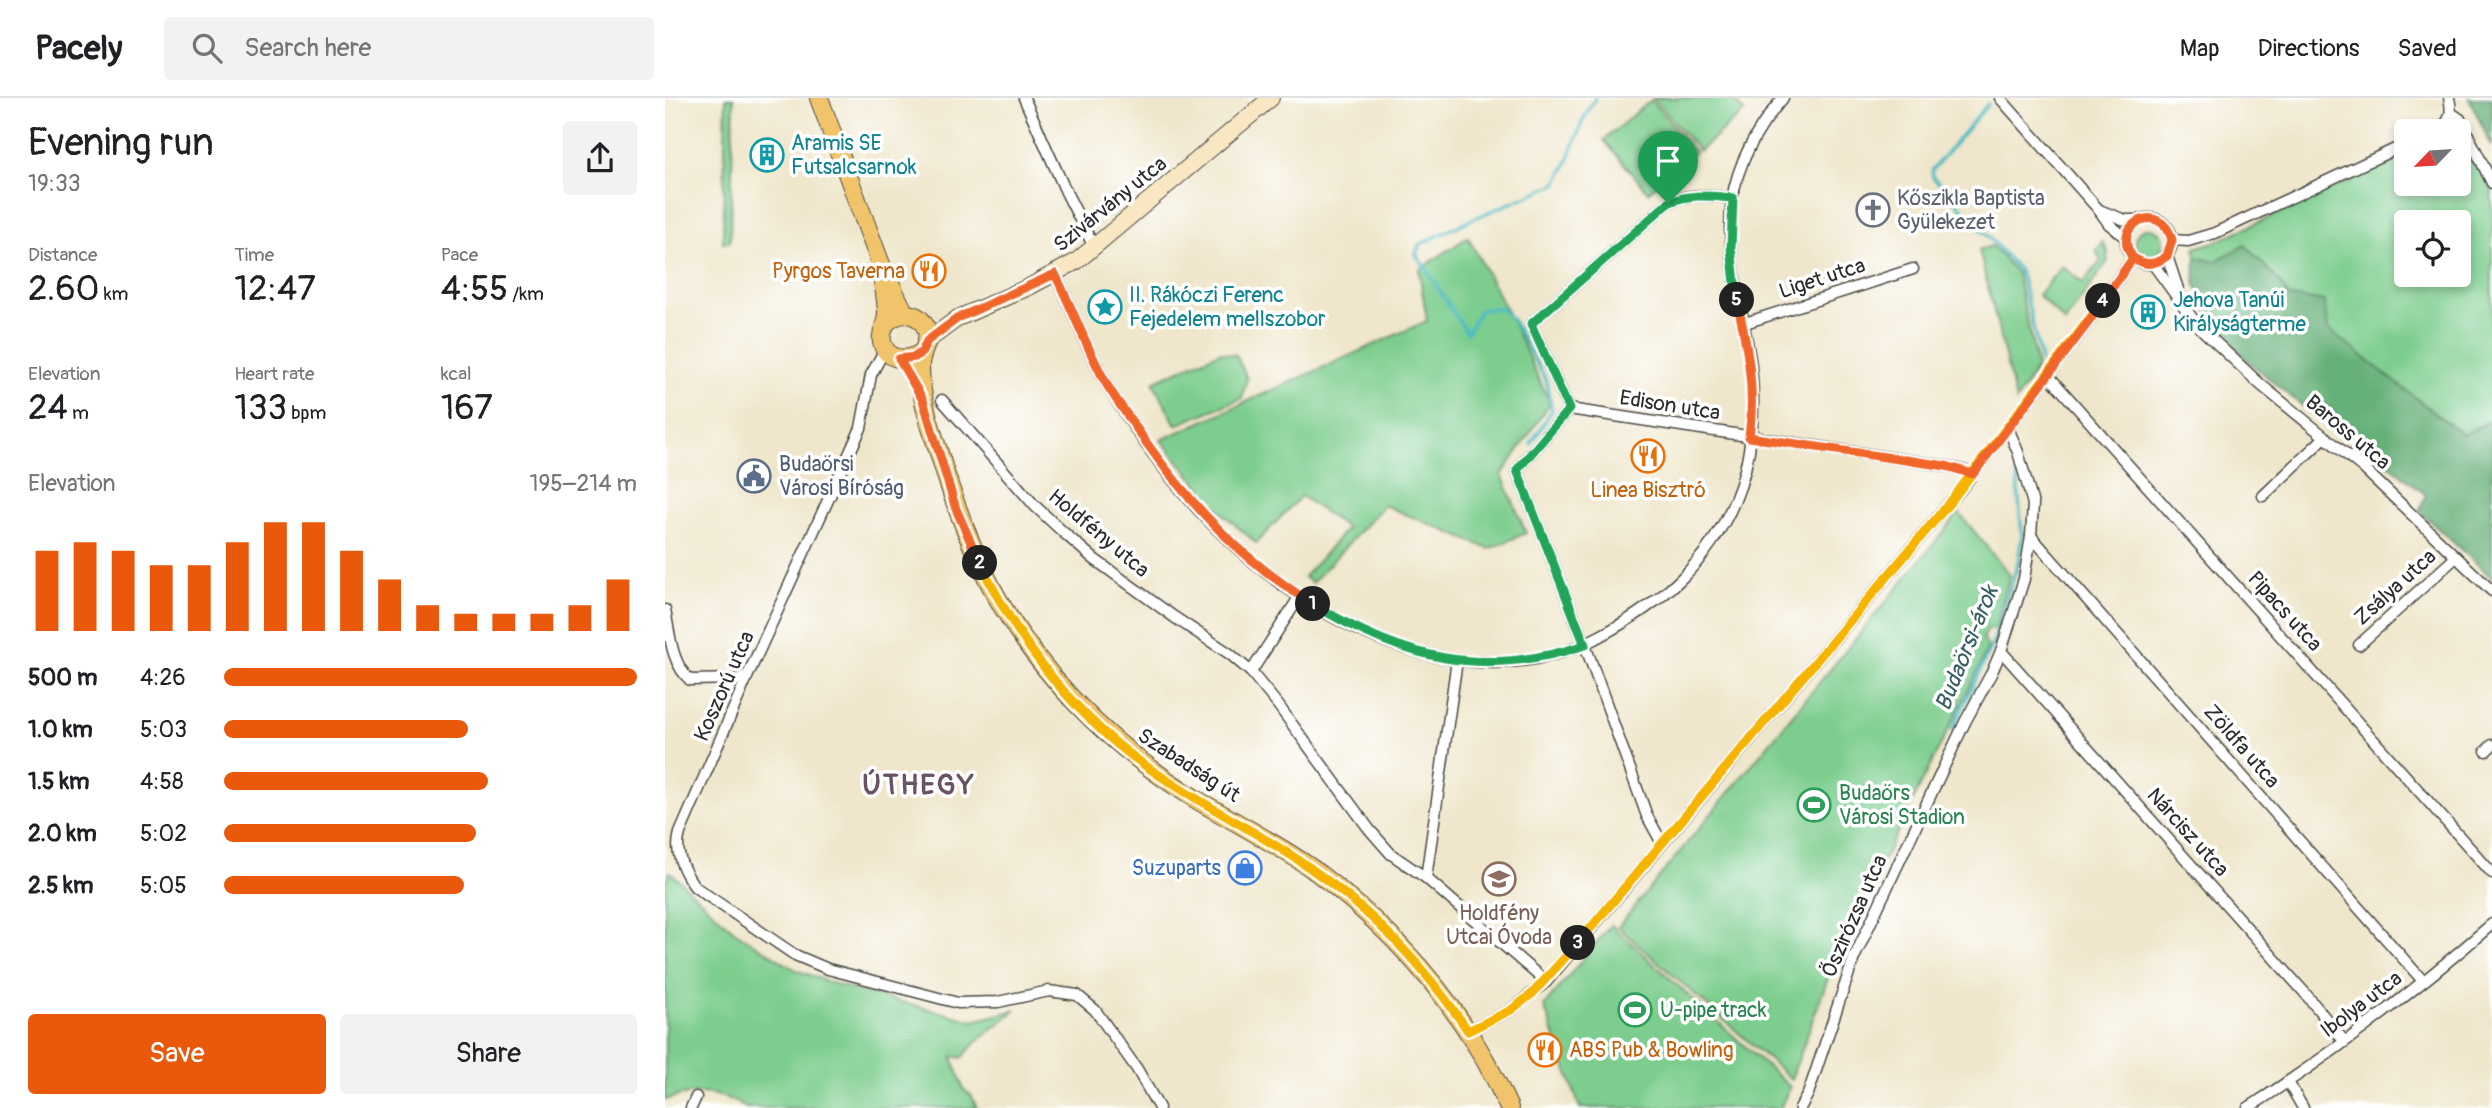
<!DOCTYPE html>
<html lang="en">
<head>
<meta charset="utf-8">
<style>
	:root { --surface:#fff; --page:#f2f2f2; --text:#202124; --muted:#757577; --line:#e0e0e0; --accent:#ea580c }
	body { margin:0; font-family:Pangolin,sans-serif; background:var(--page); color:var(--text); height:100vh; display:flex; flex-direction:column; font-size:26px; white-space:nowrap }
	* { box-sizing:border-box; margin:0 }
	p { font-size:23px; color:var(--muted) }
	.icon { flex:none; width:38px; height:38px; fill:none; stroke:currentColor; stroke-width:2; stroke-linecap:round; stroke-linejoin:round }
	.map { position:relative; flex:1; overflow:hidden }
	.side { display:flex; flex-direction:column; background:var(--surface); width:665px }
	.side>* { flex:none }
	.needle { width:46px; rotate:245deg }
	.buttons { position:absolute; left:1729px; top:21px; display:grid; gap:14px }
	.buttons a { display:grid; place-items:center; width:77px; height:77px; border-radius:7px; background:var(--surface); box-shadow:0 4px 10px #0003; font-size:35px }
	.pin { position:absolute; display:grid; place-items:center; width:60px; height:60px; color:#fff; margin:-72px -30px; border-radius:50% 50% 50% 0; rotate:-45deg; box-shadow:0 0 7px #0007 }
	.pin .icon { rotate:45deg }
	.km { position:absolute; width:35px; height:35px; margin:-18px; border-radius:50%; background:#222; color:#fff; font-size:19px; line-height:35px; text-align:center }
	.round { display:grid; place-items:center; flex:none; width:74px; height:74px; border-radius:7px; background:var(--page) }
	.overview { display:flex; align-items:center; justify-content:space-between; height:119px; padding:0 28px }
	h1 { font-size:38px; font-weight:600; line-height:52px }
	.figures { display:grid; grid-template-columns:repeat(3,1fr); gap:10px; height:119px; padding:7px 28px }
	.figures div { display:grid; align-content:center }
	.figures b { font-size:35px; font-weight:600 }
	.figures small { font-size:19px; font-weight:400 }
	.figures p { font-size:19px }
	.chart { height:196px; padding:14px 28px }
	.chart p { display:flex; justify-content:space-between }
	.chart svg { width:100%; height:126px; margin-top:7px; stroke:var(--accent); stroke-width:6 }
	.cta { display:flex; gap:14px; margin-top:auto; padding:14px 28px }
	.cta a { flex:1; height:80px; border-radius:7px; background:var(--accent); color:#fff; font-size:28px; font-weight:600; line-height:80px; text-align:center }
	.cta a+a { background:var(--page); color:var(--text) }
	ul { padding:0 28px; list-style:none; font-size:23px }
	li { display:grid; grid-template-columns:112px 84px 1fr; align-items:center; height:52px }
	li i { height:18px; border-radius:9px; background:var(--accent) }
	header { display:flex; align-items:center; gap:42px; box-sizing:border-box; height:98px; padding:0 35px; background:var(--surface); border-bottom:2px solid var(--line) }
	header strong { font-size:33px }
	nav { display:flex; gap:38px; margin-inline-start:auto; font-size:24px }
	.search { width:490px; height:63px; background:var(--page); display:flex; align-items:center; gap:18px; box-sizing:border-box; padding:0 24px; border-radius:7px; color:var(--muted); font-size:26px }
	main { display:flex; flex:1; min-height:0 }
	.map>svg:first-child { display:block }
	.green { fill:#7dcd8e; stroke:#547c5c; stroke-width:2; fill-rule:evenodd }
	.forest { fill:#66b079; stroke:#486e52; stroke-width:2 }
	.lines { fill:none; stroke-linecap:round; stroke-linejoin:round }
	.stream { stroke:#4ebcc4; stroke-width:3.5 }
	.street-casing { stroke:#484743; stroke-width:13 }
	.secondary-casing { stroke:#484743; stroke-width:18 }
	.primary-casing { stroke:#484743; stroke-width:20 }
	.street { stroke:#fff; stroke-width:10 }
	.secondary { stroke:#f9e7c3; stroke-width:16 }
	.primary { stroke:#f1c36a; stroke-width:18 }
	.split-1-casing { stroke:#fff; stroke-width:14 }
	.split-2-casing { stroke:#fff; stroke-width:14 }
	.split-3-casing { stroke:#fff; stroke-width:14 }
	.split-4-casing { stroke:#fff; stroke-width:14 }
	.split-5-casing { stroke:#fff; stroke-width:14 }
	.split-6-casing { stroke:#fff; stroke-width:14 }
	.split-1 { stroke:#22a559; stroke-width:9 }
	.split-2 { stroke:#f0652b; stroke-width:9 }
	.split-3 { stroke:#f5b400; stroke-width:9 }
	.split-4 { stroke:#f5b400; stroke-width:9 }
	.split-5 { stroke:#f0652b; stroke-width:9 }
	.split-6 { stroke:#22a559; stroke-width:9 }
	.labels { text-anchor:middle; stroke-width:7; stroke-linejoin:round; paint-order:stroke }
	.culture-label { font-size:21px; fill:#0d838f; stroke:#fff; text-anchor:start }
	.worship-label { font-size:21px; fill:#5b616d; stroke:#fff; text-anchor:start }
	.street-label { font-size:21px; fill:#2b2b2b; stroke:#fff }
	.food-label { font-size:21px; fill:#c56008; stroke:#fff; text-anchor:end }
	.service-label { font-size:21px; fill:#4e5e75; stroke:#fff; text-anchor:start }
	.leisure-label { font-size:21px; fill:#27864d; stroke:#fff; text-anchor:start }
	.shop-label { font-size:21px; fill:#366cbe; stroke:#fff; text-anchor:end }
	.education-label { font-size:21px; fill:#785e54; stroke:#fff }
	.water-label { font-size:23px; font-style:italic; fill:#375e61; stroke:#fff }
	.district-label { font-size:28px; font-weight:bold; letter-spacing:2px; fill:#695263; stroke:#fff }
</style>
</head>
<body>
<header>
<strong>Pacely</strong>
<div class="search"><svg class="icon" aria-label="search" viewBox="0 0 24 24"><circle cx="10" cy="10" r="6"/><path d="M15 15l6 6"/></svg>Search here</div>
<nav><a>Map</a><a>Directions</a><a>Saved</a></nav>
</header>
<main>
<section class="side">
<div class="overview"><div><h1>Evening run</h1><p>19:33</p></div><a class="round"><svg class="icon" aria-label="share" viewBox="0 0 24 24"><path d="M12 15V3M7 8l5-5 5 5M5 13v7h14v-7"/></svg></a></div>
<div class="figures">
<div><p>Distance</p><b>2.60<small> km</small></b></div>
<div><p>Time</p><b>12:47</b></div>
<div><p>Pace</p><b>4:55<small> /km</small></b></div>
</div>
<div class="figures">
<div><p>Elevation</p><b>24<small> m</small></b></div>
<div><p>Heart rate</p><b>133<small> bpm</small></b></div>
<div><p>kcal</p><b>167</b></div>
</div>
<div class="chart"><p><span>Elevation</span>195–214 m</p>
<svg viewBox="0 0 160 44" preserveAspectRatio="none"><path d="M5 44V16M15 44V13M25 44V16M35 44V21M45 44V21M55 44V13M65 44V6M75 44V6M85 44V16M95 44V26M105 44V35M115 44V38M125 44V38M135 44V38M145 44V35M155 44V26"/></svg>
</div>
<ul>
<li><b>500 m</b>4:26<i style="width:100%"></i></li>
<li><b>1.0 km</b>5:03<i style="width:59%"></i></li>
<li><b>1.5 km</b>4:58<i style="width:64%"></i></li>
<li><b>2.0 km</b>5:02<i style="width:61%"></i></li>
<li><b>2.5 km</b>5:05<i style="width:58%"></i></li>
</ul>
<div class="cta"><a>Save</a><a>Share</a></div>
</section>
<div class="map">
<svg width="1827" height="1010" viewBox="0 0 1827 1010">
	<rect width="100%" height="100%" fill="#fff"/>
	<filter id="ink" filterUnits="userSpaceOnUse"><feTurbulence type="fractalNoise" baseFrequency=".0143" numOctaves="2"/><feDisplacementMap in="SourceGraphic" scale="14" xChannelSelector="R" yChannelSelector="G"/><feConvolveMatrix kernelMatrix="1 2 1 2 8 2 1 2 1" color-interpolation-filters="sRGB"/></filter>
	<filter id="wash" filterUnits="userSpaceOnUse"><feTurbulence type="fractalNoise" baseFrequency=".00686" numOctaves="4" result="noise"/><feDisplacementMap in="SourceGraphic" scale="28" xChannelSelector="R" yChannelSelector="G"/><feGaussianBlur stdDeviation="1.57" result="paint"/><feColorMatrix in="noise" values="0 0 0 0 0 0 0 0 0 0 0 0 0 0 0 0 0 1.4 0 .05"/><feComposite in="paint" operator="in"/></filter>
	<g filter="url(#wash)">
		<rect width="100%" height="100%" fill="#efe6cb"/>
		<!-- green -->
		<g class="green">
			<path d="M61,0H69L65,144H58Z"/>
			<path d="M988,0H1067L1079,14L1034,53Z"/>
			<path d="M986,2L1030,54L983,94L939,42Z"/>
			<path d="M1794,40L1805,50L1827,92V322L1798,337L1706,267L1624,199L1613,182L1531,159L1530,150L1550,144L1741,57V86H1794ZM1741,124H1794V177H1741Z"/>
			<circle cx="1484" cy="144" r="14"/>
			<path d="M803,139L847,223L885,305L837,377L861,435L824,451L719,407L647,485L639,479L682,430L636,398L591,445L553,411L496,342L762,223L754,172Z"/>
			<path d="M1438,144L1443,154V163L1400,224L1373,197L1397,168L1418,185L1436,163L1431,153Z"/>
			<path d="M1327,148L1352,175L1372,269L1351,303L1314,152Z"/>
			<path d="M555,254L571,257L582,280L577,300L511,327L488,284Z"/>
			<path d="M1294,415L1345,477L1330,532L1323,531L1318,541L1323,549L1315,568L1173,853L1126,981L953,829Z"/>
			<path d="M5,774L69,833L131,872L172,887L309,923L351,912L311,944L297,960L287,958L299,992L306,997L312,1010H81C54,993 29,991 0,1002V784Z"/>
			<path d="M946,827L1125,989L1115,1010H915L879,908Z"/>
		</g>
		<!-- forest -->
		<g class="forest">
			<path d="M1804,0H1827V49Z"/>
			<path d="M1580,147L1613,182L1624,199L1659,203L1663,231L1798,337L1827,322V480L1754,413L1761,397L1682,332L1641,311L1584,264L1546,222L1530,184L1531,159L1549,164Z"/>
		</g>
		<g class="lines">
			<!-- stream -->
			<g class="stream">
				<path d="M1323,6L1267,72L1268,79L1353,171L1357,180L1376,264"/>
				<path d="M866,346L887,312L881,282L848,223L836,210L815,212L802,235L751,156L754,147L803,123L891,86L901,68L918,22L930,0"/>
				<path d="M1287,632L1329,542L1353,465L1357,438L1351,364"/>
			</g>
		</g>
	</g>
	<g filter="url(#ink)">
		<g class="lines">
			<defs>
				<g id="street">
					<path d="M359,0L401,94L429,149"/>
					<path d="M1335,0L1434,112L1444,126L1461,140"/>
					<path d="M1786,15L1795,21L1827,85"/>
					<path d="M1770,33C1785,26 1788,16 1784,0"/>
					<path d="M1434,112L1460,122H1474"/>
					<circle cx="1484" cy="143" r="23"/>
					<path d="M1507,142L1523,143L1550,135L1741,46"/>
					<path d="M1502,158L1514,194"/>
					<path d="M1488,166L1533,228L1596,287L1697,369L1827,493"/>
					<path d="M390,176C409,214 423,256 445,292C475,339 508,387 547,426C642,524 802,610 935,538C995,506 1043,466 1070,402C1087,362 1091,311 1086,269C1079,212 1059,160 1067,102C1073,64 1094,28 1118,0"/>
					<path d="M1077,226L1248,171"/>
					<path d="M220,251L206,277L196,330L83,577L15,735C9,754 18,773 30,789L130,857L163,871L293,905L333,904L384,893L412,897L430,912L472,971L494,1010"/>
					<path d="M1383,277L1827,775"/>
					<path d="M277,302L370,408L398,434L429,461L509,519L565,556L586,574L613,607L704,731L726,756L761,780L881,884"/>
					<path d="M904,311L852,372L920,547L982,718L997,745"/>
					<path d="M904,311L1281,368L1308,375"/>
					<path d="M904,311L866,226L1003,105C1025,94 1044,98 1067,100"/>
					<path d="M1598,398L1660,339"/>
					<path d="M1366,438L1758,883"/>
					<path d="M0,512C5,536 6,565 25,582L74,581L83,577"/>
					<path d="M1694,547L1791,459"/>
					<path d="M1336,553L1639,894L1679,943"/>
					<path d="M586,574L635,498"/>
					<path d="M1821,653L1827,647"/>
					<path d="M761,780L792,562"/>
					<path d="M803,933L846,912L881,884L1296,391L1425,222L1468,160"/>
					<path d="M1623,984L1638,1010"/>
					<path d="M26,1010L31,999"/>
					<path d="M1135,1010L1143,996L1189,860L1300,624L1327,574L1336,553L1359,481L1366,438L1368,406L1353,354L1343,330"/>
					<path d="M1583,1010C1669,955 1750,893 1827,826"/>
				</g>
				<path id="secondary" d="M262,243L293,220L364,189L412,163L606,0"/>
				<g id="primary">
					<path d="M154,0L215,164L240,216"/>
					<path d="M218,184C220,195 222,206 222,217C221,227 215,235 217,244C222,264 244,264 257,254"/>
					<path d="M221,225C233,213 253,212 261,230C266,243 256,253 255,266C255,277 256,288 258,298C261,317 268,336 274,355C290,408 309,460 337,508C385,588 450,651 529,700C569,724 611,745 649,772C733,835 802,914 844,1010"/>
				</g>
			</defs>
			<!-- street casing -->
			<use href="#street" class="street-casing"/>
			<!-- secondary casing -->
			<use href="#secondary" class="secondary-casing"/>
			<!-- primary casing -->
			<use href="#primary" class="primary-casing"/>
			<!-- street -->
			<use href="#street" class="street"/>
			<!-- secondary -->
			<use href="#secondary" class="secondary"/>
			<!-- primary -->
			<use href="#primary" class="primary"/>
		</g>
	</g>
	<g class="lines" filter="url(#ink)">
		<defs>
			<path id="split-1" d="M648,506C738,561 818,581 920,547L852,372L904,311L866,226L1003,105"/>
			<path id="split-2" d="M315,465L291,411L258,302L234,261L250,259L257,254L262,243L293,220L390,176C408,212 422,251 442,287C453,305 466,322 478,340C525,407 578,463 648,506"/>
			<path id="split-3" d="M315,465C348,533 394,597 452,646C511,695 582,726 645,770C707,813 761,870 803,933L846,912L867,896L913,845"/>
			<path id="split-4" d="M913,845L1286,403L1438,203"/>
			<path id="split-5" d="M1072,202C1082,248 1091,292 1084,339L1281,368L1308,376L1425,222L1468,160C1480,168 1490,167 1502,158L1507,142C1497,101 1443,126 1468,160L1438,203"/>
			<path id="split-6" d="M1003,105C1025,95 1044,98 1068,100L1066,150L1072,202"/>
		</defs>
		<!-- split-1 casing -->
		<use href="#split-1" class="split-1-casing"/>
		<!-- split-2 casing -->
		<use href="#split-2" class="split-2-casing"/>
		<!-- split-3 casing -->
		<use href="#split-3" class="split-3-casing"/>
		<!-- split-4 casing -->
		<use href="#split-4" class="split-4-casing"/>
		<!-- split-5 casing -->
		<use href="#split-5" class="split-5-casing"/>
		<!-- split-6 casing -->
		<use href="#split-6" class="split-6-casing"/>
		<!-- split-1 -->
		<use href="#split-1" class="split-1"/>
		<!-- split-2 -->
		<use href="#split-2" class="split-2"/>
		<!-- split-3 -->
		<use href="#split-3" class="split-3"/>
		<!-- split-4 -->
		<use href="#split-4" class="split-4"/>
		<!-- split-5 -->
		<use href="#split-5" class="split-5"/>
		<!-- split-6 -->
		<use href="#split-6" class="split-6"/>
	</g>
	<!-- icons -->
	<defs>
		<symbol id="building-ring" viewBox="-11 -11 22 22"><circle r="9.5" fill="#fff" stroke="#0f9aa8" stroke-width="1.5"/><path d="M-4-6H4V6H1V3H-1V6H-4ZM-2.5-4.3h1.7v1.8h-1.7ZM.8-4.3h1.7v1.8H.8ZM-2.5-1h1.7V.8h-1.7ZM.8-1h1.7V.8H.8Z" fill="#0f9aa8"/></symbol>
		<symbol id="church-ring" viewBox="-11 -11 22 22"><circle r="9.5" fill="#fff" stroke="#6b7280" stroke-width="1.5"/><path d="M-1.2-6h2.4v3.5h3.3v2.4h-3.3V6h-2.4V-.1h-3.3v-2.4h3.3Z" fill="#6b7280"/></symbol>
		<symbol id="restaurant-ring" viewBox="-11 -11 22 22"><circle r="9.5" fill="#fff" stroke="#e8710a" stroke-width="1.5"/><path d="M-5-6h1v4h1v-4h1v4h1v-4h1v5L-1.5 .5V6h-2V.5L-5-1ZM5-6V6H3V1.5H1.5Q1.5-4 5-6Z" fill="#e8710a"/></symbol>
		<symbol id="sight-ring" viewBox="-11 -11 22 22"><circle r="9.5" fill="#fff" stroke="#0f9aa8" stroke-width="1.5"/><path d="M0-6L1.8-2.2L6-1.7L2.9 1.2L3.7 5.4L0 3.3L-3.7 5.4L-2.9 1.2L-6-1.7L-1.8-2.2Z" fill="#0f9aa8"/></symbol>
		<symbol id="civic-ring" viewBox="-11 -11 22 22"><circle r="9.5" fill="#fff" stroke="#5c6f8a" stroke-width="1.5"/><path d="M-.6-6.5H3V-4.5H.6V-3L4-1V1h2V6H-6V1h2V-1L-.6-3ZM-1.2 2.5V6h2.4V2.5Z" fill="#5c6f8a"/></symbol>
		<symbol id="stadium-ring" viewBox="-11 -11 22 22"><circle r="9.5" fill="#fff" stroke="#2e9e5b" stroke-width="1.5"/><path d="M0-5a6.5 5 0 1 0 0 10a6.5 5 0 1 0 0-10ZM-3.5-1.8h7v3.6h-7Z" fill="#2e9e5b"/></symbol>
		<symbol id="shop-ring" viewBox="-11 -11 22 22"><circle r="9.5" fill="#fff" stroke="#3f7fe0" stroke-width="1.5"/><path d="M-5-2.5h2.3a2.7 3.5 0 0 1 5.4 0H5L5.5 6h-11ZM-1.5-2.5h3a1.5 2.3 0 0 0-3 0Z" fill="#3f7fe0"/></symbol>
		<symbol id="school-ring" viewBox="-11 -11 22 22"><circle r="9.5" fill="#fff" stroke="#8d6e63" stroke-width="1.5"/><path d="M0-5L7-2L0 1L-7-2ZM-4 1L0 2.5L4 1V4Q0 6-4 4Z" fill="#8d6e63"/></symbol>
	</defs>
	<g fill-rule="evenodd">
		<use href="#building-ring" x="83" y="38" width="38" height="38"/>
		<use href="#church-ring" x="1189" y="93" width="38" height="38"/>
		<use href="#restaurant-ring" x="245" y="154" width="38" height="38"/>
		<use href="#sight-ring" x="421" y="190" width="38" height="38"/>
		<use href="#building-ring" x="1464" y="195" width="38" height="38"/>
		<use href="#restaurant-ring" x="964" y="339" width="38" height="38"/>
		<use href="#civic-ring" x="70" y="359" width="38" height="38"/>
		<use href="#stadium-ring" x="1130" y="688" width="38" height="38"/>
		<use href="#shop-ring" x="561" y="751" width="38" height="38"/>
		<use href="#school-ring" x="815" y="762" width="38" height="38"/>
		<use href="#stadium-ring" x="951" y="893" width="38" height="38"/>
		<use href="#restaurant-ring" x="861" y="933" width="38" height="38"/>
	</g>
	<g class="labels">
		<!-- culture labels -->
		<g class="culture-label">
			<text x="126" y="52">Aramis SE<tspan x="126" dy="24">Futsalcsarnok</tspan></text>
			<text x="464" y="204">II. Rákóczi Ferenc<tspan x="464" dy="24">Fejedelem mellszobor</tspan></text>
			<text x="1508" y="209">Jehova Tanúi<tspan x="1508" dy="24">Királyságterme</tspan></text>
		</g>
		<!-- worship labels -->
		<g class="worship-label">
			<text x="1232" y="107">Kőszikla Baptista<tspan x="1232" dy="24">Gyülekezet</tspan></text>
		</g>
		<!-- street labels -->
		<g class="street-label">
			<text transform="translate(445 106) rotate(-39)" y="7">Szivárvány utca</text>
			<text transform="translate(1157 180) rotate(-18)" y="7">Liget utca</text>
			<text transform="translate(1005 307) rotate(9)" y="7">Edison utca</text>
			<text transform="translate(1683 334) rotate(40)" y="7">Baross utca</text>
			<text transform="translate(434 435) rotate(40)" y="7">Holdfény utca</text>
			<text transform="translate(1730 489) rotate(-42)" y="7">Zsálya utca</text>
			<text transform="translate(1620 513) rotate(48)" y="7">Pipacs utca</text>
			<text transform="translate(59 588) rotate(-66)" y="7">Koszorú utca</text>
			<text transform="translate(1577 648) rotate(49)" y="7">Zöldfa utca</text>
			<text transform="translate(524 667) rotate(33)" y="7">Szabadság út</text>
			<text transform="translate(1523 734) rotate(48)" y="7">Nárcisz utca</text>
			<text transform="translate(1189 818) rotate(-66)" y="7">Őszirózsa utca</text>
			<text transform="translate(1696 906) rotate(-37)" y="7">Ibolya utca</text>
		</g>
		<!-- food labels -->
		<g class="food-label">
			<text x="240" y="180">Pyrgos Taverna</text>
			<text x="983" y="399" text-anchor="middle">Linea Bisztró</text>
			<text x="904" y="959" text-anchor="start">ABS Pub &amp; Bowling</text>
		</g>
		<!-- service labels -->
		<g class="service-label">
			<text x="114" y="373">Budaörsi<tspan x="114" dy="24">Városi Bíróság</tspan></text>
		</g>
		<!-- leisure labels -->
		<g class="leisure-label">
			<text x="1174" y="702">Budaörs<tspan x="1174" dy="24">Városi Stadion</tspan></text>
			<text x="995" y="919">U-pipe track</text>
		</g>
		<!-- shop labels -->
		<g class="shop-label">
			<text x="556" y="777">Suzuparts</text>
		</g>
		<!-- education labels -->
		<g class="education-label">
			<text x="834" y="822">Holdfény<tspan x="834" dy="24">Utcai Óvoda</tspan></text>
		</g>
		<!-- water labels -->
		<g class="water-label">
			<text transform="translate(1301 550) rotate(-68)" y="8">Budaörsi-árok</text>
		</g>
		<!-- district labels -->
		<g class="district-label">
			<text x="254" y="696">ÚTHEGY</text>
		</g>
	</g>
</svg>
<div class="buttons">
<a><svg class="needle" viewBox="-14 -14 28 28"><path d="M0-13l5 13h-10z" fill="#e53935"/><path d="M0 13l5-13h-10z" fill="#757577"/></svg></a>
<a><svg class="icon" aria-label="locate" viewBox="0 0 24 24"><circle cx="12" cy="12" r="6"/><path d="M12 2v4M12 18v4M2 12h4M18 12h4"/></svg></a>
</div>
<div class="pin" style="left:1003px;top:105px;background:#1e9e55"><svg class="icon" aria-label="arrive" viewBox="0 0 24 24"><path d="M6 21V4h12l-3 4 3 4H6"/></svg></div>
<b class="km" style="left:648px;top:506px">1</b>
<b class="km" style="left:315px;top:465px">2</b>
<b class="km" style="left:913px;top:845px">3</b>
<b class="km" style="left:1438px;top:203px">4</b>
<b class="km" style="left:1072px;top:202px">5</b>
</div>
</main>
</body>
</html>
